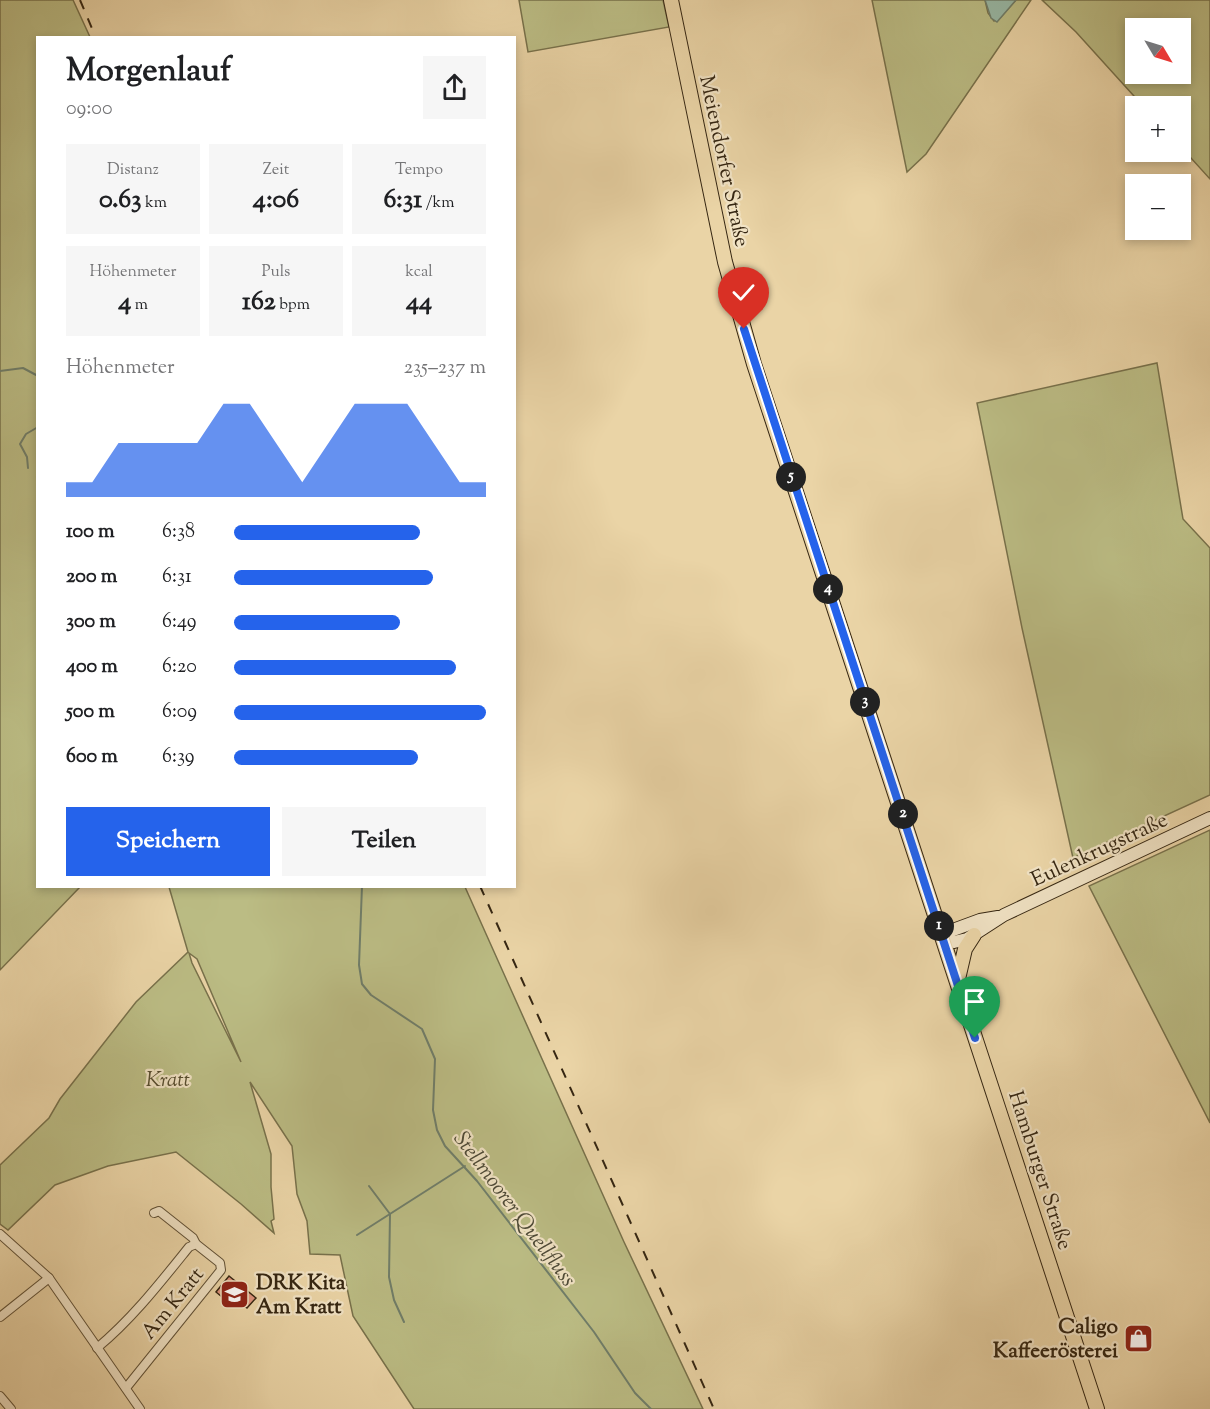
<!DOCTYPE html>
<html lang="de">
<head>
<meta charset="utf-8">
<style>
	:root { --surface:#fff; --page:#f6f6f6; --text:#202124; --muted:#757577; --accent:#2563eb }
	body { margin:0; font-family:"Sorts Mill Goudy",serif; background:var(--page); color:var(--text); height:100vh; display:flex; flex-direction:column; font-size:22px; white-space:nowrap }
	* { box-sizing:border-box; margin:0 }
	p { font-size:20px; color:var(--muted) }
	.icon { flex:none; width:33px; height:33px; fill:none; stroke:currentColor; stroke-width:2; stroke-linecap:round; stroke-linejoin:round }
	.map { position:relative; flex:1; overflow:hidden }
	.panel { position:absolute; left:36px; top:36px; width:480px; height:852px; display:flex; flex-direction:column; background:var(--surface); border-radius:0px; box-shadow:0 3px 9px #0003 }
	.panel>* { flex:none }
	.needle { width:39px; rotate:128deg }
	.tools { position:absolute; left:1125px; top:18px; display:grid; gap:12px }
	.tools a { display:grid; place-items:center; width:66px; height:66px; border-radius:0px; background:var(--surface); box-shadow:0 3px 9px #0003; font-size:30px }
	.pin { position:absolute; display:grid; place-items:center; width:51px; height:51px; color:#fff; margin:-62px -26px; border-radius:50% 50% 50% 0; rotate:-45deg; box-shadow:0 0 6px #0007 }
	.pin .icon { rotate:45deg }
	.km { position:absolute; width:30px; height:30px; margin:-15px; border-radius:50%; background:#222; color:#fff; font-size:16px; line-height:30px; text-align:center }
	.round { display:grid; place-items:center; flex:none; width:63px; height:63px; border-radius:0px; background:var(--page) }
	.overview { display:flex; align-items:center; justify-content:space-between; height:102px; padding:0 30px }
	h1 { font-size:33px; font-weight:800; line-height:45px }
	.metrics { display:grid; grid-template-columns:repeat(3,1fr); gap:9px; height:102px; padding:6px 30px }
	.metrics div { display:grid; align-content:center; border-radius:0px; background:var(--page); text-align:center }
	.metrics b { font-size:26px; font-weight:800 }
	.metrics small { font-size:16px; font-weight:400 }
	.metrics p { font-size:16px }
	.chart { height:168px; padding:12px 30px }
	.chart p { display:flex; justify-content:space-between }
	.chart svg { width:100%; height:108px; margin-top:6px; fill:var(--accent); opacity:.7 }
	.button { display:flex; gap:12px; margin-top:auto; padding:12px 30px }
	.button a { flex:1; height:69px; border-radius:0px; background:var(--accent); color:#fff; font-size:24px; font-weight:800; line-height:69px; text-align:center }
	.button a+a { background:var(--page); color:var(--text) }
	ul { padding:0 30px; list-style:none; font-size:20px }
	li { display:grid; grid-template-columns:96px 72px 1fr; align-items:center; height:45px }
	li i { height:15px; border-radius:8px; background:var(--accent) }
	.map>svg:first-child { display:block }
	.green { fill:#bbbc84; stroke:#78714b; stroke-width:1.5; fill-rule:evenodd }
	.water { fill:#98b8a5; stroke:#707e6a; stroke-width:1.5 }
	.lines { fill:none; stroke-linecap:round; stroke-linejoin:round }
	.stream { stroke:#707e6a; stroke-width:2 }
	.building { fill:#df957f; stroke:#352612; stroke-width:1.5 }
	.street-casing { stroke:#625237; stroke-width:10 }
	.secondary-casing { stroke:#352612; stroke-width:14 }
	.primary-casing { stroke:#352612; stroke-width:16 }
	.street { stroke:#f1e3c5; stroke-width:8 }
	.secondary { stroke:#f1e3c5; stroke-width:12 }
	.primary { stroke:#ead4a6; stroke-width:14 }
	.rail { stroke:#352612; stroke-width:2; stroke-dasharray:10 10; stroke-linecap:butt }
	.route-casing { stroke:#fff; stroke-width:12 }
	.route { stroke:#2563eb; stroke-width:8 }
	.labels { text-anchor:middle; stroke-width:4.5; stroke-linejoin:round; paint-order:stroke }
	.street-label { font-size:21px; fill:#352612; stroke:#f1e3c5 }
	.park-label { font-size:21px; font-style:italic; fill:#564c2e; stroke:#f1e3c5 }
	.poi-label { font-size:21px; font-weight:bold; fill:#352612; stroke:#f1e3c5; text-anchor:start }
	.water-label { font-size:22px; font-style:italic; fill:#4e4a37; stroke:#f1e3c5 }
</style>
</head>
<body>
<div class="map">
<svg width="1210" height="1409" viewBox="0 0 1210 1409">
	<rect width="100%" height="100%" fill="#ead4a6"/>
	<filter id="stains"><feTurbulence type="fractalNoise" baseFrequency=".00333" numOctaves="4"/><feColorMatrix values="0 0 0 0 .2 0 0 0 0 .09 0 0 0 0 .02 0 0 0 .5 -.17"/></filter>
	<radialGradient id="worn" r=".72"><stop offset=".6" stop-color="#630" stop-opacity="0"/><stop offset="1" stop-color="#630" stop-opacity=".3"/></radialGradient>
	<!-- green -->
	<g class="green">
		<path d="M0,0H73L90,37L38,38V886L80,887L0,970Z"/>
		<path d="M519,0H663L669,27L528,52Z"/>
		<path d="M872,0H985L988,13L994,21L1001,17L1016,0H1031L926,154L907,172Z"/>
		<path d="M1042,0H1210V179L1181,147L1180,106H1143L1076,32ZM1136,28H1180V74H1136Z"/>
		<path d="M1157,363L1183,519L1210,548V795L1073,858L1022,628L977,403Z"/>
		<path d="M1210,830V1123L1089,886Z"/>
		<path d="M169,887H465L624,1242L703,1409H414L353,1316L340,1255L310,1254L307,1221L297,1194L292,1146L250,1082L271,1154V1187L274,1219L271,1221L274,1233L241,1204L176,1152L108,1166L55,1185L8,1230L0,1224V1165L49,1118L60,1099L136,1002L188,952ZM189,953L197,959L241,1062L192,963Z"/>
	</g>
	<!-- water -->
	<path class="water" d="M985,0H1016L997,22L991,18Z"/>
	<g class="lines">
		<!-- stream -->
		<g class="stream">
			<path d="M0,371L23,368L38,376"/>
			<path d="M28,468L27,457L20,444L26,434L38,427"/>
			<path d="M37,477L38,478"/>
			<path d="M362,886L359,965L362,984L371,995L422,1029L435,1059L433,1110L437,1130L445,1146L477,1181L594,1332L635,1393L651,1409"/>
			<path d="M369,1186L390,1214L389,1277L394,1300L404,1322"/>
			<path d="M357,1235L465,1166"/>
		</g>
	</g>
	<!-- building -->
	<path class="building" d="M229,1276L256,1298L247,1308L232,1296L228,1302L216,1292Z"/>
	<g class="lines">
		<defs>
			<g id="street">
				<path d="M154,1213L159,1211L193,1238L196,1244"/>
				<path d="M0,1234L49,1278L140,1409"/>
				<path d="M0,1317L49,1278"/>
				<path d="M97,1348C132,1319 160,1283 189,1247L196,1244L220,1263L221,1270L126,1388"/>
				<path d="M0,1396L11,1409"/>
			</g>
			<g id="secondary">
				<path d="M942,934L954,942L967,939L1004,915L1210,818"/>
				<path d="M942,934L980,920L998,917"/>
			</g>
			<g id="primary">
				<path d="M671,0L725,262L754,364L1097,1409"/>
				<path d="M958,979L965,949L974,935"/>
			</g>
		</defs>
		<!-- street casing -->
		<use href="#street" class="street-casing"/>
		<!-- secondary casing -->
		<use href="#secondary" class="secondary-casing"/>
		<!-- primary casing -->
		<use href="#primary" class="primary-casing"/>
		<!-- street -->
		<use href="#street" class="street"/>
		<!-- secondary -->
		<use href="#secondary" class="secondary"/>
		<!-- primary -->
		<use href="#primary" class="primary"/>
		<!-- rail -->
		<g class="rail">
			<path d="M80,0L96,38"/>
			<path d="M480,886L714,1409"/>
		</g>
	</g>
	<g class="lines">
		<defs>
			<path id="route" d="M744,329L975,1038"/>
		</defs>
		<!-- route casing -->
		<use href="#route" class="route-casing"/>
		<!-- route -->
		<use href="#route" class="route"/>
	</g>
	<!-- icons -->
	<defs>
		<symbol id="school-square" viewBox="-11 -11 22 22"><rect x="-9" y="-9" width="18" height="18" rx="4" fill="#8f2418" stroke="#f1e3c5"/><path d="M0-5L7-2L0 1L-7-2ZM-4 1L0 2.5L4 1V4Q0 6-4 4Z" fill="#fff"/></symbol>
		<symbol id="shop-square" viewBox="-11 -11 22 22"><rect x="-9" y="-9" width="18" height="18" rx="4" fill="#8f2418" stroke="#f1e3c5"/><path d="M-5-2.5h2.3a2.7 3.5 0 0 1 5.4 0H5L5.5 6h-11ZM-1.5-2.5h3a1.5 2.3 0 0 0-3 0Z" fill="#fff"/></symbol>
	</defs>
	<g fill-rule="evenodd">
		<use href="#school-square" x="218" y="1278" width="33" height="33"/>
		<use href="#shop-square" x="1122" y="1322" width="33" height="33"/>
	</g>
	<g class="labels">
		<!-- street labels -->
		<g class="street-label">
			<text transform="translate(725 161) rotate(78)" y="7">Meiendorfer Straße</text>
			<text transform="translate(1099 849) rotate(-25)" y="7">Eulenkrugstraße</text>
			<text transform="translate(1041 1170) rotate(72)" y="7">Hamburger Straße</text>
			<text transform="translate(172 1303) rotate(-51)" y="7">Am Kratt</text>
		</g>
		<!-- park labels -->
		<g class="park-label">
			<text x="168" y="1086">Kratt</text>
		</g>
		<!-- poi labels -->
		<g class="poi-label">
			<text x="256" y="1289">DRK Kita<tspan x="256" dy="24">Am Kratt</tspan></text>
			<text x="1118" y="1333" text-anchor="end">Caligo<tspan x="1118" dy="24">Kaffeerösterei</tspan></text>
		</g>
		<!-- water labels -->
		<g class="water-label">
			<text transform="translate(516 1208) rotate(53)" y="8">Stellmoorer Quellfluss</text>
		</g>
	</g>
	<rect width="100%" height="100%" filter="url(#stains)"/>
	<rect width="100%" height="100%" fill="url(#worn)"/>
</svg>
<div class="tools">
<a><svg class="needle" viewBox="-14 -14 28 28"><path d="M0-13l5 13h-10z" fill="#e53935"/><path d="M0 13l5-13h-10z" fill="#757577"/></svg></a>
<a>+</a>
<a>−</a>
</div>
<div class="pin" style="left:975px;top:1038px;background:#1e9e55"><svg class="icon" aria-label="arrive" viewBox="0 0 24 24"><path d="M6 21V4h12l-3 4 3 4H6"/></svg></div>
<div class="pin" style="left:744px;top:329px;background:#d93025"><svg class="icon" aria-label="check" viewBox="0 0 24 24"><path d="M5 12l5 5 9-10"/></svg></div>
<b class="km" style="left:939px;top:926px">1</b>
<b class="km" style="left:903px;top:814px">2</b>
<b class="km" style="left:865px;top:702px">3</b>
<b class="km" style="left:828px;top:589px">4</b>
<b class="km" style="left:791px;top:477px">5</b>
<section class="panel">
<div class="overview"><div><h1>Morgenlauf</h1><p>09:00</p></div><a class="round"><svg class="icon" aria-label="share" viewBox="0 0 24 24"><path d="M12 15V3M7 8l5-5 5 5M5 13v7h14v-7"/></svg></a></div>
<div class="metrics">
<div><p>Distanz</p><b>0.63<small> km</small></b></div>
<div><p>Zeit</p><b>4:06</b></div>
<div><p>Tempo</p><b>6:31<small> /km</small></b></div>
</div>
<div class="metrics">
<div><p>Höhenmeter</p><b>4<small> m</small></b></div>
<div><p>Puls</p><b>162<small> bpm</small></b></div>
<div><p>kcal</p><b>44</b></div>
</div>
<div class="chart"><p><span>Höhenmeter</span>235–237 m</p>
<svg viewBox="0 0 160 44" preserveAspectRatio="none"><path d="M0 44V38L10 38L20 22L30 22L40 22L50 22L60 6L70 6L80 22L90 38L100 22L110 6L120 6L130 6L140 22L150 38L160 38V44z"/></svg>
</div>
<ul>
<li><b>100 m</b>6:38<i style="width:74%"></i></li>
<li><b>200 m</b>6:31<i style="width:79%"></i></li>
<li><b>300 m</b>6:49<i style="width:66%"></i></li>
<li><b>400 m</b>6:20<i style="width:88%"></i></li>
<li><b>500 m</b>6:09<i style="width:100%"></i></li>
<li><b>600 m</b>6:39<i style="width:73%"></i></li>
</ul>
<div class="button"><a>Speichern</a><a>Teilen</a></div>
</section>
</div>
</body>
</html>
